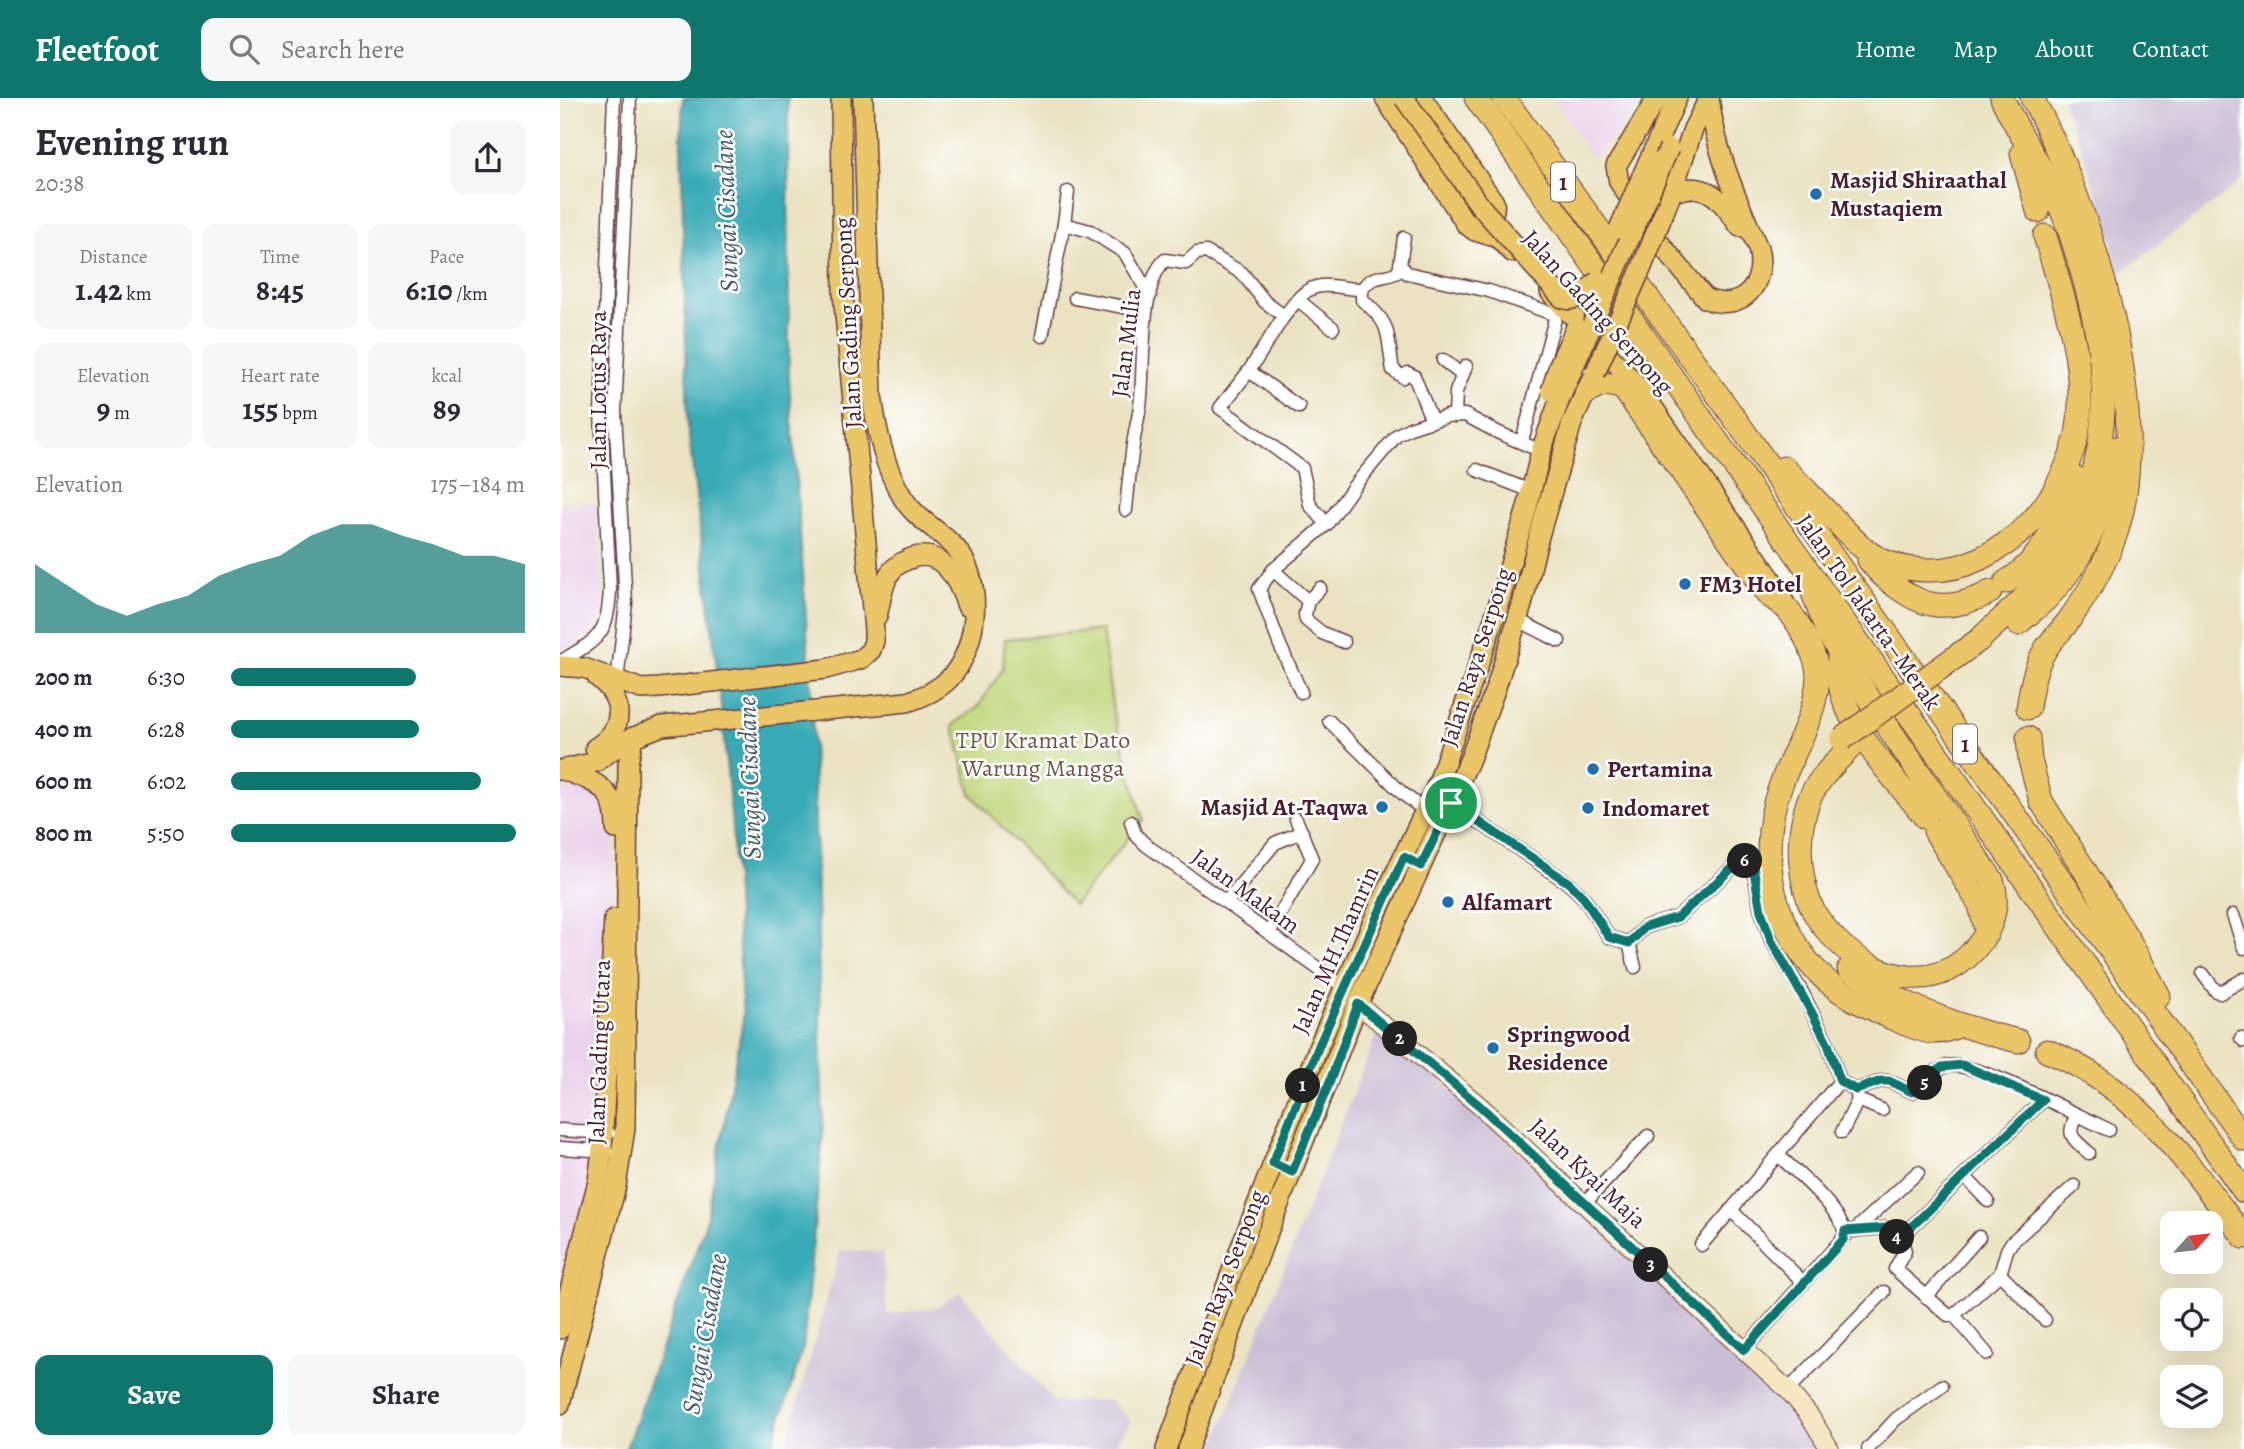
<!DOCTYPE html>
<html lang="en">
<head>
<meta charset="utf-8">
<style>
	:root { --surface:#fff; --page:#f7f7f7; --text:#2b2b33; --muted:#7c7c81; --accent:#0f766e }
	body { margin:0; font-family:Alegreya,serif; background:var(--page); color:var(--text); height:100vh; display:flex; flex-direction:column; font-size:26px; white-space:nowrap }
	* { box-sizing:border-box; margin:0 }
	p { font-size:23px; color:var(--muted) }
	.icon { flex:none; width:38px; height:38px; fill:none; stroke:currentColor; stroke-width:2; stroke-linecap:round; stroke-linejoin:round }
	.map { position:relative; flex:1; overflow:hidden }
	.side { display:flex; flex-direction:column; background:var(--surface); width:560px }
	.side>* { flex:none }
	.needle { width:46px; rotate:63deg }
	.fabs { position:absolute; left:1600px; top:1113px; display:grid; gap:14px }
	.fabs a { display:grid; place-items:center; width:63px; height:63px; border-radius:14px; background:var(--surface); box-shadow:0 7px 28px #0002; font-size:35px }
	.pin { position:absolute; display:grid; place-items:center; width:60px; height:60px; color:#fff; margin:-30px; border:4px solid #fff; border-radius:50%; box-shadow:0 2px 7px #0007 }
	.km { position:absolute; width:35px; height:35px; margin:-18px; border-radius:50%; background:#222; color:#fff; font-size:19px; line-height:35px; text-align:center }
	.round { display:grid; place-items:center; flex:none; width:74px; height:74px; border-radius:14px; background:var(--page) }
	.overview { display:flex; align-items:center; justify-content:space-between; height:119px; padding:0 35px }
	h1 { font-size:38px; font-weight:600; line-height:52px }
	.metrics { display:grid; grid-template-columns:repeat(3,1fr); gap:10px; height:119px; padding:7px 35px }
	.metrics div { display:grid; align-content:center; border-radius:14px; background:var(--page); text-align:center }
	.metrics b { font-size:30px; font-weight:600 }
	.metrics small { font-size:19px; font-weight:400 }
	.metrics p { font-size:19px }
	.chart { height:196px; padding:14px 35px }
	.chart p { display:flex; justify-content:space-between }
	.chart svg { width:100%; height:126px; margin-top:7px; fill:var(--accent); opacity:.7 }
	.button { display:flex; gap:14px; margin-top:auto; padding:14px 35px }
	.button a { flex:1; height:80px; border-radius:14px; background:var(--accent); color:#fff; font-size:28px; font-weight:600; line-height:80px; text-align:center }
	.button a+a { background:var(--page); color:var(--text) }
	ul { padding:0 35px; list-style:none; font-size:23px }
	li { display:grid; grid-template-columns:112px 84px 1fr; align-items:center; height:52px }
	li i { height:18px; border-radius:9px; background:var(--accent) }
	header { display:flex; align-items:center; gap:42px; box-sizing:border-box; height:98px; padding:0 35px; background:var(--accent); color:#fff }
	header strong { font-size:33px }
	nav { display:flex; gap:38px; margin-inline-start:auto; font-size:24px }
	.search { width:490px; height:63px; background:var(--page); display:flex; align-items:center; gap:18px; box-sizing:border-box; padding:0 24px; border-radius:14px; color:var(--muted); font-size:26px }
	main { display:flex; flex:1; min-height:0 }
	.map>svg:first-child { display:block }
	.built { fill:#ebd1eb }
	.industrial { fill:#cbbfd5 }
	.green { fill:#bfd579; stroke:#847a52; stroke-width:2 }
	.water { fill:#39aab6; stroke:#426470; stroke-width:2 }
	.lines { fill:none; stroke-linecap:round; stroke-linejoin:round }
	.minor-casing { stroke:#623c42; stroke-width:15 }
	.secondary-casing { stroke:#623c42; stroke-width:20 }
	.primary-casing { stroke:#623c42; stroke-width:22 }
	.motorway-casing { stroke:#623c42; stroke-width:25 }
	.minor { stroke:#fff; stroke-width:12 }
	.secondary { stroke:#f7e8c3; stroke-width:18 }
	.primary { stroke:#eac669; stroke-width:19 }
	.motorway { stroke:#eac669; stroke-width:23 }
	.primary-bridge-casing { stroke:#623c42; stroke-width:22; stroke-linecap:butt }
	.motorway-bridge-casing { stroke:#623c42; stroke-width:25; stroke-linecap:butt }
	.primary-bridge { stroke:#eac669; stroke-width:19 }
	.motorway-bridge { stroke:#eac669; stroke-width:23 }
	.route-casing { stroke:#fff; stroke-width:14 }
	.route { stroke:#0f766e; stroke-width:9 }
	.poi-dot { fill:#1f6fb2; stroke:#fff; stroke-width:2.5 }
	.labels { text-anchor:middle; stroke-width:5; stroke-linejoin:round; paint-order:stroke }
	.shield { fill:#fff; stroke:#80626b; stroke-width:2 }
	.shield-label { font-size:23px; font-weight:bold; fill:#4a1f2b }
	.poi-label { font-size:24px; font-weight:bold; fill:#4a1f2b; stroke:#fff; text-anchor:start }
	.street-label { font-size:24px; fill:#4a1f2b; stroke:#fff }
	.park-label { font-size:24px; fill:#6d5642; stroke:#fff }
	.water-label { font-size:26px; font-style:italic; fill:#425e6a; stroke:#fff }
</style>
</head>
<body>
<header>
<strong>Fleetfoot</strong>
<div class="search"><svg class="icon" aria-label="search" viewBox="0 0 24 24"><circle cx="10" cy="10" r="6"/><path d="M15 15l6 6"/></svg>Search here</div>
<nav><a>Home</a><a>Map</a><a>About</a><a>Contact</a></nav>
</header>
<main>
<section class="side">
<div class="overview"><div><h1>Evening run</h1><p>20:38</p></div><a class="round"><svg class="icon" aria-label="share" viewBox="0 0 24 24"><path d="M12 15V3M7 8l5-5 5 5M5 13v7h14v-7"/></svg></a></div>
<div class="metrics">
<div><p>Distance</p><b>1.42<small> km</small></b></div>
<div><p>Time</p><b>8:45</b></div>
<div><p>Pace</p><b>6:10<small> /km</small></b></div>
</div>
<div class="metrics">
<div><p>Elevation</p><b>9<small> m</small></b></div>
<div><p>Heart rate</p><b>155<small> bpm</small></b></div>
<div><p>kcal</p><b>89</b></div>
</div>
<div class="chart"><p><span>Elevation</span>175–184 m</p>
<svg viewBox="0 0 160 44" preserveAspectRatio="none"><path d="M0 44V20L10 27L20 34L30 38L40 34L50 31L60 24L70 20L80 17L90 10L100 6L110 6L120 10L130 13L140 17L150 17L160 20V44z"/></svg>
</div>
<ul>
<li><b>200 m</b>6:30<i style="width:63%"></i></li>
<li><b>400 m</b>6:28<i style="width:64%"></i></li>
<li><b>600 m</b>6:02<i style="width:85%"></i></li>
<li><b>800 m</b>5:50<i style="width:97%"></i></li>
</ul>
<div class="button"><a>Save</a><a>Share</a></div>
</section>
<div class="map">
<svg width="1684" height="1351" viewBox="0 0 1684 1351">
	<rect width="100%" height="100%" fill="#fff"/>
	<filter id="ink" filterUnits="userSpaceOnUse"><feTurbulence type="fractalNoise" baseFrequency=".0143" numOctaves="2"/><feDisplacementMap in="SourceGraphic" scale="14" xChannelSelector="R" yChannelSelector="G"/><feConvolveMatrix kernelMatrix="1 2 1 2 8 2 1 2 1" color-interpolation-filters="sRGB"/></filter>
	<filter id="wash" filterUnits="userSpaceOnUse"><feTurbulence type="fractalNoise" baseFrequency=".00686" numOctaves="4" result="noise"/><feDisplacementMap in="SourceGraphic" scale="28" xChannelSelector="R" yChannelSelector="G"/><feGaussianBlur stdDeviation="1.57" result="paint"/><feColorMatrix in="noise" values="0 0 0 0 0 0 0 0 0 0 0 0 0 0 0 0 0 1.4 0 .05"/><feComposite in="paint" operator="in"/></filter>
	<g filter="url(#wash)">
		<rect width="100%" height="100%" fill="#eae2c1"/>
		<!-- built -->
		<g class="built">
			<path d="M993,0H1085L1075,16L1033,61Z"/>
			<path d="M36,405L44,514L32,536L6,552L0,551V406Z"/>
			<path d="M0,689L44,695L54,710L49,978L0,1239Z"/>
		</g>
		<!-- industrial -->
		<g class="industrial">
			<path d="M1501,0H1684V79L1672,91L1559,176L1550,137L1520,46Z"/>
			<path d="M820,927L1256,1324L1269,1351H653Z"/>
			<path d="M280,1152L323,1154L327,1216L376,1210L400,1194L494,1304L550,1302L571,1323L552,1351H225Z"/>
		</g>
		<!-- green -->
		<path class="green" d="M542,532L553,613L583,722L514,807L411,696L393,627L418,609L443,570L445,541Z"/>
		<!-- water -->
		<path class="water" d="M123,0H228L229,281L252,603L263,1035L243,1250L211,1351H66L146,1124L183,922L172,727L160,596L128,330L121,42Z"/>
	</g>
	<g filter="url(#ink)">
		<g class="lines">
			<defs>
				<g id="minor">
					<path d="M508,94L504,126L530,133L565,155L590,198"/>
					<path d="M844,140L840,167L847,175L929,193L993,216L995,221L962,343"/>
					<path d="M802,191V202C834,228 826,236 833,272L843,279L848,275L854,278L872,323"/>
					<path d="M802,191C815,173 827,183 842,171"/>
					<path d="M515,200L586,213"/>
					<path d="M738,202L773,230"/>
					<path d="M724,218L689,273L660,310L742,370L750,407L767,426"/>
					<path d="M482,238L504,126"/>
					<path d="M883,262L902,277"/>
					<path d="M689,273L739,309"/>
					<path d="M895,318L896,294L906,268"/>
					<path d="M917,372L971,393"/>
					<path d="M566,412C568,391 570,369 573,347C575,331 580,315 581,299C584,266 580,185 605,162L626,165L637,155L646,154L682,175L705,204L724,218C730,212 735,203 742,197C760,180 781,192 802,191"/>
					<path d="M713,472L748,503L760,490"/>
					<path d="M748,503L745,516L746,522L762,535L784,544"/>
					<path d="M958,522L999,543"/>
					<path d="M0,564C38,541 48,538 50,491L41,315L54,0"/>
					<path d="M57,583L66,505L55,315L70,0"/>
					<path d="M741,594L719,545L699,491L713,472L767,426L794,388L837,337L850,330L887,318L905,317L939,335L981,353"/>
					<path d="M769,623L842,695L865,713"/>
					<path d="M891,705L1008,785L1024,800L1049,839L1069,845"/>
					<path d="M571,724L575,736L586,747L784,889"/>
					<path d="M666,804L715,745L742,734"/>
					<path d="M1673,817L1684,850"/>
					<path d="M709,835L752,761L736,721"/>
					<path d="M1069,845L1085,829L1118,819L1178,765L1188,763L1193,768L1201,813L1211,842L1243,896L1268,946L1280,983L1296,992L1321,983H1329L1352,994C1362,987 1375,971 1387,968C1415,962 1518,1018 1549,1032"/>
					<path d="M1069,845L1075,869"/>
					<path d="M1643,876L1655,892L1660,895L1684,881"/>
					<path d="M1681,940L1684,943"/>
					<path d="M1296,992L1298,1002L1322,1012"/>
					<path d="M1517,1017C1505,1038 1513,1040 1529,1055"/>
					<path d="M0,1032L49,1035"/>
					<path d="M1282,1034L1298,1002"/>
					<path d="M0,1050L47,1053"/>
					<path d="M1404,1078L1428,1103"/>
					<path d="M1024,1106L1088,1038"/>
					<path d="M1285,1133L1325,1130L1342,1143L1345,1153L1335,1171L1388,1217H1394L1427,1256"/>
					<path d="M1294,1133L1358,1074"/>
					<path d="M1342,1143L1345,1135L1483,1002"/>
					<path d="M1141,1147L1171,1112"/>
					<path d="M1440,1176L1485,1222"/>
					<path d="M1244,1185L1171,1112L1280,983"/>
					<path d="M1366,1199L1419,1139"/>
					<path d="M1394,1217L1440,1176L1447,1152L1452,1144L1514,1088"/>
					<path d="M1184,1252L1285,1138C1285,1114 1235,1073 1218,1057"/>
					<path d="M1228,1292L1324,1194"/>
					<path d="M1308,1351L1336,1321L1382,1288"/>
				</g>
				<path id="secondary" d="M798,906L920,1008L1024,1106L1228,1292L1249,1317L1270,1351"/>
				<g id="primary">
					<path d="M825,0L906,126L915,133L938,140L952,154"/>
					<path d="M862,0L934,104C936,115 929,126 916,126"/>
					<path d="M1097,0L1056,68L1059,84L1098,143L1146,201C1183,215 1207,186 1198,150C1175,96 1157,59 1149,0"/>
					<path d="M1089,62L1117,0"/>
					<path d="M1112,95C1146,80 1162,102 1180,129"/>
					<path d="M1111,97L1133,31L1149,0"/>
					<path d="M990,194L1081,292L1216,488L1227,510"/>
					<path d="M317,518C321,504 322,487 330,475C334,469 340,465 347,462C381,446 398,482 407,508"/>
					<path d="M0,568L24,570L81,591L99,590L266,571L284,566L301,561L311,552L314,543V532L283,195L281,0"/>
					<path d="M35,650C67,631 64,600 37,579"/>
					<path d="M0,672L36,664L66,642L102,628L347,604C363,599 378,592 389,581C416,553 423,494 403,460C389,436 358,425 343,400C324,369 317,334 312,298L303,0"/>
					<path d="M3,672C38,685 56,690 56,731"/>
					<path d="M0,1231L38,1083L42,1053L54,821"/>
					<path d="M0,1306L56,1088L65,1031L68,666L73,639"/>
					<path d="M606,1351L686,1135L760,945L818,812L878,685L934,521L967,410L981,353L1001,298"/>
					<path d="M628,1351L704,1144L798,906L910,661L936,589L962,507L979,438L1012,325L1031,283"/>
				</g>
				<g id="motorway">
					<path d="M916,0L1684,1093"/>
					<path d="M944,0L1178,325L1684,1041"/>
					<path d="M1462,56L1478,113"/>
					<path d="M1026,295C1040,287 1048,283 1064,291L1207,496C1213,501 1223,506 1228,512C1240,527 1258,559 1258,578C1257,616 1233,654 1220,689C1192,765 1219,861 1293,901C1307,908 1361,936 1375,934C1384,934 1393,930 1401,927"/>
					<path d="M1224,370C1242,388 1259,406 1277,424C1287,435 1299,448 1311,456C1342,476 1386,477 1419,461C1451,446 1475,425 1493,395C1503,377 1513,357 1517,336C1529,273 1503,198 1485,138"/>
					<path d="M1309,462C1323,481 1353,505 1377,507C1393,509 1416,502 1430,494"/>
					<path d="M1446,484C1483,462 1500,419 1516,380"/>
					<path d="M1253,495L1268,535L1313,607L1432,782C1439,802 1434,825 1422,842C1383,898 1319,885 1276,842C1266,832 1254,818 1249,803C1238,772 1237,736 1248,704C1256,683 1274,666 1290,650"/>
					<path d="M1458,526C1468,516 1481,507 1490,497C1527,457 1549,403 1555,350"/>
					<path d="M1419,542C1441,521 1465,501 1485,479C1504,458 1516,431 1525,404C1552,324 1547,265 1525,184C1518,160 1512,136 1502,113C1486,74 1460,39 1442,0"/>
					<path d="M1279,553C1279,565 1278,579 1281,591C1292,637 1336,682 1365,719"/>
					<path d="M1468,610C1471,591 1474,571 1484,554C1490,543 1500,534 1507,525C1525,500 1541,474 1552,446C1600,327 1532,108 1472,0"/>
					<path d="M1468,640L1470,662L1481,703L1571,846L1599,898"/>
					<path d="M1375,733L1420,807L1427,835"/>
					<path d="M1289,871C1338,907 1399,929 1458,943"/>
					<path d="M1487,953C1576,988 1628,1066 1684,1139"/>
				</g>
			</defs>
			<!-- minor casing -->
			<use href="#minor" class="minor-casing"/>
			<!-- secondary casing -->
			<use href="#secondary" class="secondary-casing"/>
			<!-- primary casing -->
			<use href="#primary" class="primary-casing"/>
			<!-- motorway casing -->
			<use href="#motorway" class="motorway-casing"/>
			<!-- minor -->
			<use href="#minor" class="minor"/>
			<!-- secondary -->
			<use href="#secondary" class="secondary"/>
			<!-- primary -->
			<use href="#primary" class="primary"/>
			<!-- motorway -->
			<use href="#motorway" class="motorway"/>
			<defs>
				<g id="primary-bridge">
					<path d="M844,0L921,109L1001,199C1015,208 1027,192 1038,183"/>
					<path d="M1059,131L1089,62"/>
					<path d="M1035,275L1082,169L1111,97"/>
					<path d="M991,293L999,267L1016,229"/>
					<path d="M1001,298L1109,50"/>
				</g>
				<path id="motorway-bridge" d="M1282,641L1419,542"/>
			</defs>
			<!-- primary-bridge casing -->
			<use href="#primary-bridge" class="primary-bridge-casing"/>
			<!-- motorway-bridge casing -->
			<use href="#motorway-bridge" class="motorway-bridge-casing"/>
			<!-- primary-bridge -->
			<use href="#primary-bridge" class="primary-bridge"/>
			<!-- motorway-bridge -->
			<use href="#motorway-bridge" class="motorway-bridge"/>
		</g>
	</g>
	<g class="lines" filter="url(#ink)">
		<defs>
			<path id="route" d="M891,705L1009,785L1024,800L1049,839L1069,845L1085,829L1118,819L1178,765L1188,763L1193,768L1201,813L1211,842L1252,915L1268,946L1280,983L1296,992L1321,983H1329L1352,994L1382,969L1402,967L1483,1002L1345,1135L1342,1143L1325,1130L1285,1133L1283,1142L1184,1252L920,1008L798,906L770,983L732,1074L713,1065L760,945L844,759L861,768Z"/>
		</defs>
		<!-- route casing -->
		<use href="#route" class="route-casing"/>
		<!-- route -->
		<use href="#route" class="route"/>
	</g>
	<!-- markers -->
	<g class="poi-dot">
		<circle cx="1256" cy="96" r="7"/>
		<circle cx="1125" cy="486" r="7"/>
		<circle cx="1033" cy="671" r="7"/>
		<circle cx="822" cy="709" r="7"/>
		<circle cx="1028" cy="710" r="7"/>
		<circle cx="888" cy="804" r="7"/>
		<circle cx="933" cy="950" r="7"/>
	</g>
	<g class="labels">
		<!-- shield labels -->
		<g class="shield">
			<rect x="991" y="64.5" width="24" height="39" rx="5"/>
			<rect x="1393" y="626.5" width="24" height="39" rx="5"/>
		</g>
		<g class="shield-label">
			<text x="1003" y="92">1</text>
			<text x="1405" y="654">1</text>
		</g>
		<!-- poi labels -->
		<g class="poi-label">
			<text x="1270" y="90">Masjid Shiraathal<tspan x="1270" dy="28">Mustaqiem</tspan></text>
			<text x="1139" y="494">FM3 Hotel</text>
			<text x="1047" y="679">Pertamina</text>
			<text x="808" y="717" text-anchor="end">Masjid At-Taqwa</text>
			<text x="1042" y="718">Indomaret</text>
			<text x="902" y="812">Alfamart</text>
			<text x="947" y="944">Springwood<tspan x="947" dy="28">Residence</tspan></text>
		</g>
		<!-- street labels -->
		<g class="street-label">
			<text transform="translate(1038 214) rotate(48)" y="8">Jalan Gading Serpong</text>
			<text transform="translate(288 225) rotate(-93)" y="8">Jalan Gading Serpong</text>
			<text transform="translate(566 245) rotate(-83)" y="8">Jalan Mulia</text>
			<text transform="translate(38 292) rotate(-90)" y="8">Jalan Lotus Raya</text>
			<text transform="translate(1309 514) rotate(55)" y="8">Jalan Tol Jakarta–Merak</text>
			<text transform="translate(916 559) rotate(-72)" y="8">Jalan Raya Serpong</text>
			<text transform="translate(686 793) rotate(36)" y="8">Jalan Makam</text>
			<text transform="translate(775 852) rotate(-66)" y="8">Jalan MH.Thamrin</text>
			<text transform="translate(39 954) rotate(-88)" y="8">Jalan Gading Utara</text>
			<text transform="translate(1028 1075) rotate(43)" y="8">Jalan Kyai Maja</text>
			<text transform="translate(665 1180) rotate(-69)" y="8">Jalan Raya Serpong</text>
		</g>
		<!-- park labels -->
		<g class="park-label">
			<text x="483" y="650">TPU Kramat Dato<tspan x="483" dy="28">Warung Mangga</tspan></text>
		</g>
		<!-- water labels -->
		<g class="water-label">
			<text transform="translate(166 113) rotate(-92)" y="9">Sungai Cisadane</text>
			<text transform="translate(189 680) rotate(-92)" y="9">Sungai Cisadane</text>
			<text transform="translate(144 1236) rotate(-80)" y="9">Sungai Cisadane</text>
		</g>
	</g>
</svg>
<div class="fabs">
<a><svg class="needle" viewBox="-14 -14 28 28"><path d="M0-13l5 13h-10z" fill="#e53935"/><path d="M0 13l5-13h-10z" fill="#7c7c81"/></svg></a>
<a><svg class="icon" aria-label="locate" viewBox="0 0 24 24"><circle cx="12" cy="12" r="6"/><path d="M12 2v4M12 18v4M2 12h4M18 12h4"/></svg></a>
<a><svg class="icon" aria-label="layers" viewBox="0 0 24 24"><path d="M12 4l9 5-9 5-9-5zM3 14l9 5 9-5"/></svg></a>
</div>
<div class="pin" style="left:891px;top:705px;background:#1e9e55"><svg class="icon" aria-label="arrive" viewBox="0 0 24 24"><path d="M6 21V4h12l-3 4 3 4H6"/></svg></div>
<b class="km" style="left:743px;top:988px">1</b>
<b class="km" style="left:840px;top:941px">2</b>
<b class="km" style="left:1091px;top:1167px">3</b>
<b class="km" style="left:1337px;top:1139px">4</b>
<b class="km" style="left:1365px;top:985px">5</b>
<b class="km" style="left:1185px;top:763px">6</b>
</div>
</main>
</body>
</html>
